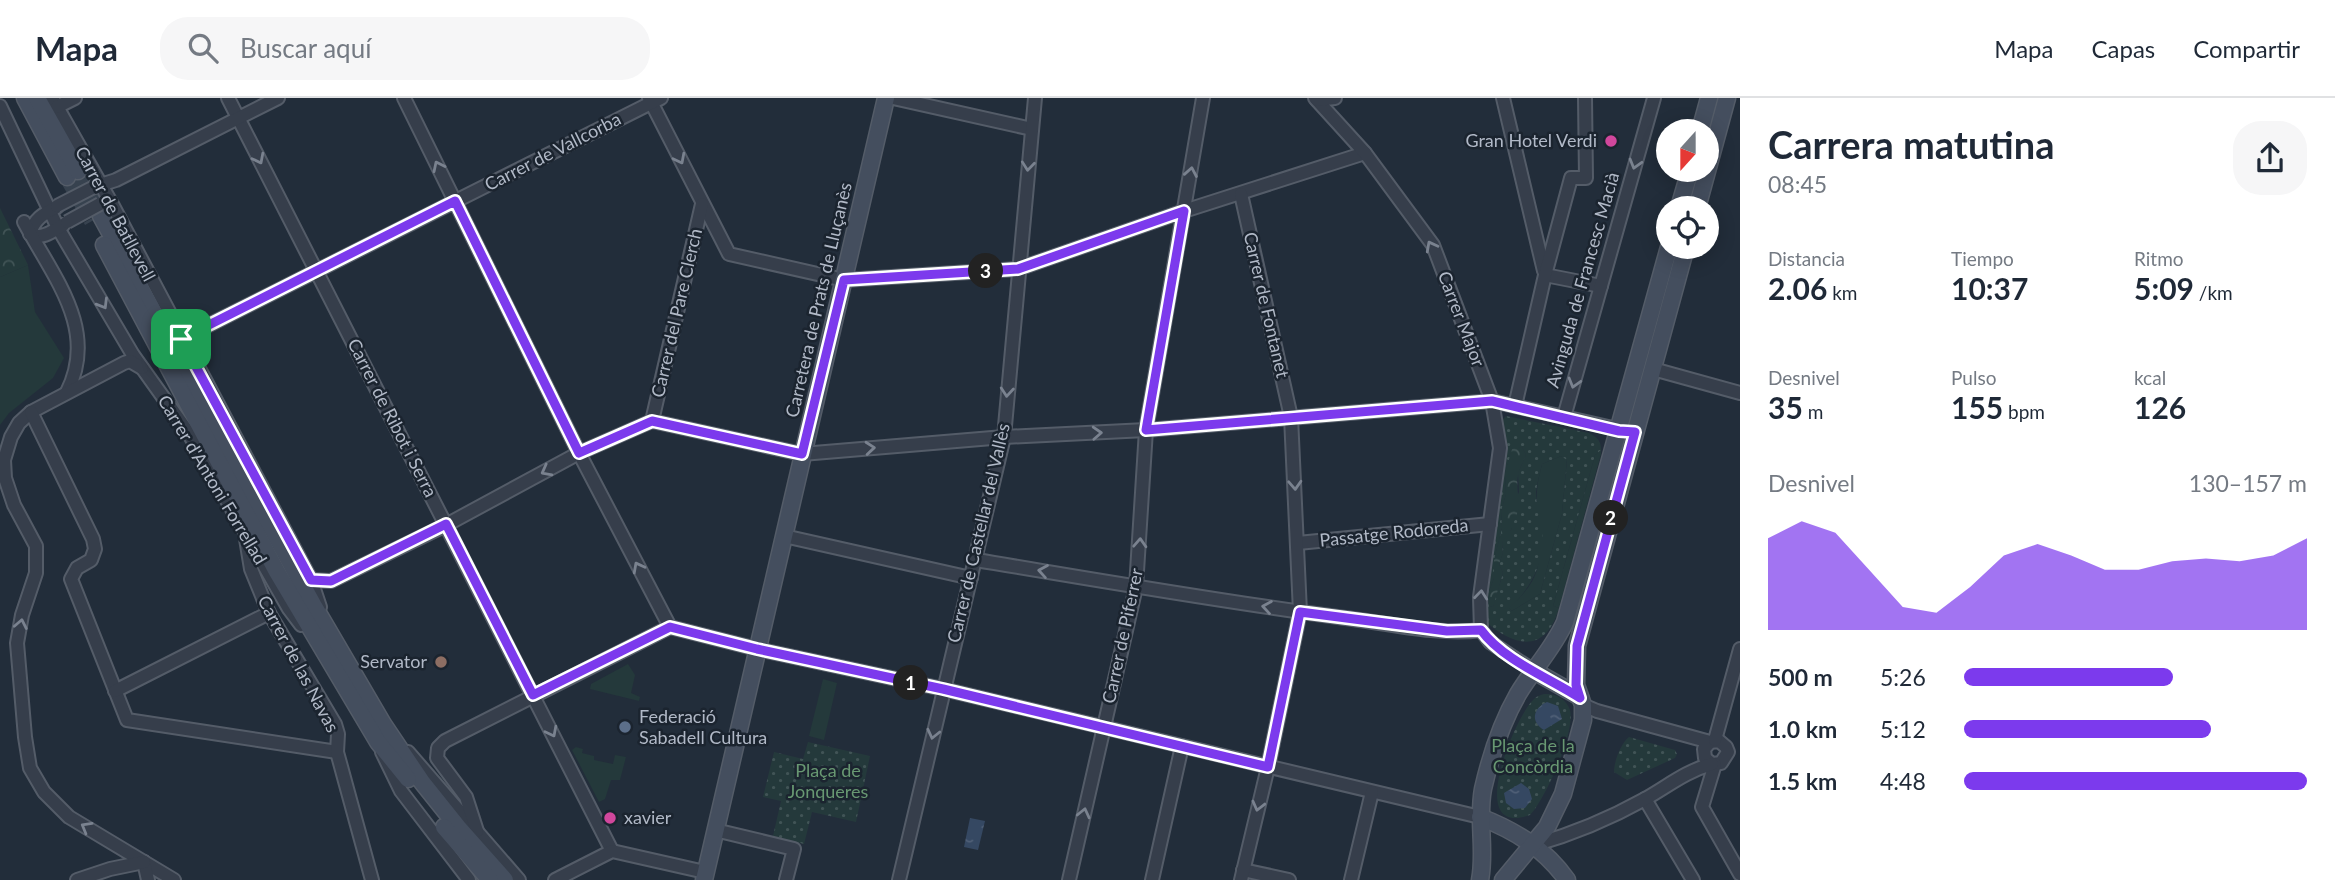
<!DOCTYPE html>
<html lang="es">
<head>
<meta charset="utf-8">
<style>
	:root { --surface:#fff; --page:#f6f6f7; --text:#1f2937; --muted:#747a83; --line:#e0e1e3; --accent:#7c3aed }
	body { margin:0; font-family:Lato,sans-serif; background:var(--page); color:var(--text); height:100vh; display:flex; flex-direction:column; font-size:26px; white-space:nowrap }
	* { box-sizing:border-box; margin:0 }
	p { font-size:23px; color:var(--muted) }
	.icon { flex:none; width:38px; height:38px; fill:none; stroke:currentColor; stroke-width:2; stroke-linecap:round; stroke-linejoin:round }
	.map { position:relative; flex:1; overflow:hidden }
	.details { display:flex; flex-direction:column; background:var(--surface); width:595px }
	.details>* { flex:none }
	.needle { width:46px; rotate:201deg }
	.buttons { position:absolute; left:1656px; top:21px; display:grid; gap:14px }
	.buttons a { display:grid; place-items:center; width:63px; height:63px; border-radius:50%; background:var(--surface); box-shadow:0 4px 18px #0003; font-size:35px }
	.pin { position:absolute; display:grid; place-items:center; width:60px; height:60px; color:#fff; margin:-30px; border-radius:14px; box-shadow:0 4px 10px #0006 }
	.km { position:absolute; width:35px; height:35px; margin:-18px; border-radius:50%; background:#222; color:#fff; font-size:19px; line-height:35px; text-align:center }
	.round { display:grid; place-items:center; flex:none; width:74px; height:74px; border-radius:28px; background:var(--page) }
	.head { display:flex; align-items:center; justify-content:space-between; height:119px; padding:0 28px }
	h1 { font-size:38px; font-weight:700; line-height:52px }
	.stats { display:grid; grid-template-columns:repeat(3,1fr); gap:10px; height:119px; padding:7px 28px }
	.stats div { display:grid; align-content:center }
	.stats b { font-size:30px; font-weight:700 }
	.stats small { font-size:19px; font-weight:400 }
	.stats p { font-size:19px }
	.chart { height:196px; padding:14px 28px }
	.chart p { display:flex; justify-content:space-between }
	.chart svg { width:100%; height:126px; margin-top:7px; fill:var(--accent); opacity:.7 }
	ul { padding:0 28px; list-style:none; font-size:23px }
	li { display:grid; grid-template-columns:112px 84px 1fr; align-items:center; height:52px }
	li i { height:18px; border-radius:9px; background:var(--accent) }
	header { display:flex; align-items:center; gap:42px; box-sizing:border-box; height:98px; padding:0 35px; background:var(--surface); border-bottom:2px solid var(--line) }
	header strong { font-size:33px }
	nav { display:flex; gap:38px; margin-inline-start:auto; font-size:24px }
	.search { width:490px; height:63px; background:var(--page); display:flex; align-items:center; gap:18px; box-sizing:border-box; padding:0 24px; border-radius:28px; color:var(--muted); font-size:26px }
	main { display:flex; flex:1; min-height:0 }
	.map>svg:first-child { display:block }
	.green { fill:#24393b }
	.forest { fill:url(#forest-crowns) }
	.park { fill:url(#park-dots); fill-rule:evenodd }
	.water { fill:url(#water-ripples) }
	.lines { fill:none; stroke-linecap:round; stroke-linejoin:round }
	.secondary-tunnel { stroke:#37424f; stroke-width:16; stroke-dasharray:16 8; stroke-linecap:butt }
	.street-casing { stroke:#545c68; stroke-width:16 }
	.secondary-casing { stroke:#545c68; stroke-width:19 }
	.street { stroke:#363e4b; stroke-width:12 }
	.secondary { stroke:#444e5e; stroke-width:16 }
	.street-bridge-casing { stroke:#545c68; stroke-width:16; stroke-linecap:butt }
	.street-bridge { stroke:#363e4b; stroke-width:12 }
	.oneway { stroke:#7a828f }
	.route-casing { stroke:#fff; stroke-width:14 }
	.route { stroke:#7c3aed; stroke-width:9 }
	.hotel-dot { fill:#d1479c; stroke:#1b242f; stroke-width:2.5 }
	.education-dot { fill:#8d6e63; stroke:#1b242f; stroke-width:2.5 }
	.service-dot { fill:#5c6f8a; stroke:#1b242f; stroke-width:2.5 }
	.labels { text-anchor:middle; stroke-width:5; stroke-linejoin:round; paint-order:stroke }
	.poi-label { font-size:18px; fill:#b1b9c7; stroke:#1b242f; text-anchor:end }
	.street-label { font-size:18px; fill:#b1b9c7; stroke:#1b242f }
	.park-label { font-size:18px; fill:#689872; stroke:#1b242f }
</style>
</head>
<body>
<header>
<strong>Mapa</strong>
<div class="search"><svg class="icon" aria-label="search" viewBox="0 0 24 24"><circle cx="10" cy="10" r="6"/><path d="M15 15l6 6"/></svg>Buscar aquí</div>
<nav><a>Mapa</a><a>Capas</a><a>Compartir</a></nav>
</header>
<main>
<div class="map">
<svg width="1740" height="782" viewBox="0 0 1740 782">
	<defs>
		<pattern id="forest-crowns" width="20" height="18" patternUnits="userSpaceOnUse" patternTransform="scale(1.75)"><rect width="20" height="18" fill="#24393b"/><path d="M2 6a3 3 0 1 1 6 0M12 15a3 3 0 1 1 6 0" fill="none" stroke="#415456"/></pattern>
		<pattern id="park-dots" width="8" height="8" patternUnits="userSpaceOnUse" patternTransform="scale(1.75)"><rect width="8" height="8" fill="#24393b"/><path d="M2 2h.1M6 6h.1" fill="none" stroke="#415456" stroke-width="1.8" stroke-linecap="round"/></pattern>
		<pattern id="water-ripples" width="26" height="14" patternUnits="userSpaceOnUse" patternTransform="scale(1.75)"><rect width="26" height="14" fill="#354862"/><path d="M2 4q2-2 4 0t4 0M15 11q2-2 4 0t4 0" fill="none" stroke="#506077"/></pattern>
	</defs>
	<rect width="100%" height="100%" fill="#222d3a"/>
	<!-- green -->
	<g class="green">
		<path d="M28,167L35,214L64,260L53,280L9,315L0,327V179Z"/>
		<path d="M1601,352V356L1559,510L1553,508L1595,357Z"/>
		<path d="M1561,358L1567,361L1562,416L1540,496L1512,513L1508,510C1557,470 1533,444 1537,393C1537,384 1540,375 1542,366Z"/>
		<path d="M628,566L635,577L631,595L640,599L639,603L590,591L591,586Z"/>
		<path d="M823,581L837,585L824,642L809,638Z"/>
		<path d="M576,649L583,651L582,655L594,658V662L613,666L615,657L626,659L620,682H611L605,701L599,704L572,652Z"/>
	</g>
	<!-- forest -->
	<g class="forest">
		<path d="M0,110L28,167L0,179Z"/>
		<path d="M1522,349L1526,357C1524,363 1519,371 1518,377C1516,388 1519,400 1519,410C1519,422 1508,436 1502,445L1503,455L1499,466L1503,475C1499,486 1498,497 1493,509L1489,508L1488,496L1494,480V462L1502,430L1501,413L1506,396L1505,375L1512,350Z"/>
	</g>
	<!-- park -->
	<g class="park">
		<path d="M1506,318L1589,335C1598,340 1601,343 1601,352L1595,357L1553,508L1559,510C1546,555 1516,550 1486,524L1484,509L1500,324ZM1522,349L1526,357L1518,375L1519,394L1516,401L1519,410L1511,432L1506,435L1502,445L1503,455L1499,466L1503,475L1493,509L1489,508L1488,496L1494,480V462L1502,430L1501,413L1506,396L1505,375L1512,351ZM1561,358L1567,362L1562,416L1540,496L1512,513L1509,510C1532,490 1545,463 1542,432C1540,419 1536,407 1536,394C1537,385 1540,375 1542,366Z"/>
		<path d="M1544,596C1555,595 1566,600 1570,612C1576,632 1545,702 1530,717C1463,741 1516,616 1534,601C1537,598 1541,597 1544,596Z"/>
		<path d="M1629,639L1675,652L1677,656L1675,660L1627,682L1614,674C1614,663 1621,645 1629,639Z"/>
		<path d="M808,644L870,658L856,724L812,714L804,746L773,738L781,703L763,699L774,654L803,661Z"/>
	</g>
	<!-- water -->
	<g class="water">
		<path d="M1547,604L1558,608L1562,621L1544,632C1530,624 1533,610 1547,604Z"/>
		<path d="M1521,685L1529,691L1532,701L1525,710L1514,711L1506,705L1504,695Z"/>
		<path d="M970,720L985,723L978,752L964,749Z"/>
	</g>
	<g class="lines">
		<!-- secondary-tunnel -->
		<g class="secondary-tunnel">
			<path d="M78,73L101,118"/>
			<path d="M67,79L92,123"/>
		</g>
		<defs>
			<g id="street">
				<path d="M52,0L113,108L311,482L320,509"/>
				<path d="M228,0L612,753"/>
				<path d="M404,0L579,355L670,529"/>
				<path d="M649,0L729,156L844,182L1018,171L1184,113L1365,55"/>
				<path d="M893,0L1032,31"/>
				<path d="M1315,0L1365,55L1433,147L1492,303L1500,350L1480,499L1481,532L1490,544L1534,573"/>
				<path d="M1503,0L1544,173"/>
				<path d="M1317,2L1335,0"/>
				<path d="M0,8L58,130L133,257L188,334L289,511L301,527"/>
				<path d="M57,9L75,0"/>
				<path d="M94,89L116,82L278,0"/>
				<path d="M57,109C43,116 34,121 30,136C42,142 53,133 63,127"/>
				<path d="M24,124C53,179 99,231 67,294"/>
				<path d="M1545,177L1601,188"/>
				<path d="M181,241L661,0"/>
				<path d="M142,270L130,263L124,265L31,314L19,325L11,339L4,362L5,380L14,407L36,448V475L22,517L17,545L25,639L30,670L44,694L69,719L174,782"/>
				<path d="M1653,271L1740,295"/>
				<path d="M1515,308L1545,177L1571,80H1586L1585,0"/>
				<path d="M31,314L93,441L95,451L91,462L77,470L71,481L127,622L337,654"/>
				<path d="M652,323L702,106"/>
				<path d="M1626,333L1564,319L1654,0"/>
				<path d="M784,438L971,480"/>
				<path d="M246,441L251,471L269,515L335,626L338,636L337,654L372,782"/>
				<path d="M1298,445L1490,426"/>
				<path d="M976,462C1097,482 1217,503 1338,519C1382,524 1438,538 1481,532"/>
				<path d="M311,482L331,483L446,427L579,355L652,323L802,356L1004,339L1146,332L1492,303L1564,319"/>
				<path d="M115,593L269,515"/>
				<path d="M1583,607L1597,613L1710,644L1719,643L1726,649L1728,654L1721,665L1712,666L1705,660L1704,651L1710,644"/>
				<path d="M1715,642L1740,551"/>
				<path d="M382,654L401,693L469,782"/>
				<path d="M408,654L519,782"/>
				<path d="M1715,666L1702,709L1740,776"/>
				<path d="M1645,701L1693,782"/>
				<path d="M715,732L794,751L786,782"/>
				<path d="M477,733L466,699L437,660L438,650L445,643L670,529L757,551L943,591L1480,719"/>
				<path d="M1534,747C1573,736 1609,721 1645,701C1668,688 1686,673 1712,666"/>
				<path d="M144,764L148,782"/>
				<path d="M1243,772L1289,782"/>
				<path d="M77,782L110,771L144,764"/>
				<path d="M555,782L612,753L705,774"/>
				<path d="M899,782L1004,339L1035,0"/>
				<path d="M1069,782L1136,489L1146,332L1203,0"/>
				<path d="M1152,782L1182,648"/>
				<path d="M1241,782L1268,669L1300,514L1291,319L1241,96"/>
				<path d="M1351,782L1372,694"/>
			</g>
			<g id="secondary">
				<path d="M25,0L67,79"/>
				<path d="M37,0L78,73"/>
				<path d="M1700,33L1709,0"/>
				<path d="M1679,110L1690,72"/>
				<path d="M1697,110L1727,0"/>
				<path d="M101,118L314,508L383,626L422,684L458,729L505,782"/>
				<path d="M104,147L277,474L378,644L408,681"/>
				<path d="M1534,573L1580,599"/>
				<path d="M1480,719C1516,733 1545,751 1567,782"/>
				<path d="M444,729L490,782"/>
				<path d="M704,782L886,0"/>
				<path d="M1480,782C1486,752 1477,722 1483,691C1490,660 1502,624 1518,596C1533,571 1553,551 1565,524L1669,149"/>
				<path d="M1503,782L1547,729L1563,696L1583,622V607L1576,587L1577,548L1686,149"/>
			</g>
		</defs>
		<!-- street casing -->
		<use href="#street" class="street-casing"/>
		<!-- secondary casing -->
		<use href="#secondary" class="secondary-casing"/>
		<!-- street -->
		<use href="#street" class="street"/>
		<!-- secondary -->
		<use href="#secondary" class="secondary"/>
		<defs>
			<g id="street-bridge">
				<path d="M57,108L94,89"/>
				<path d="M67,124L100,106"/>
			</g>
		</defs>
		<!-- street-bridge casing -->
		<use href="#street-bridge" class="street-bridge-casing"/>
		<!-- street-bridge -->
		<use href="#street-bridge" class="street-bridge"/>
	</g>
	<!-- one-way arrows -->
	<defs><path id="oneway-chevron" d="M-2-3.5L2.5 0L-2 3.5" fill="none" stroke-width="1.6" stroke-linecap="round" stroke-linejoin="round" transform="scale(1.75)"/></defs>
	<g class="oneway">
		<use href="#oneway-chevron" transform="translate(259 61) rotate(63)"/>
		<use href="#oneway-chevron" transform="translate(680 61) rotate(63)"/>
		<use href="#oneway-chevron" transform="translate(1635 66) rotate(106)"/>
		<use href="#oneway-chevron" transform="translate(438 68) rotate(-116)"/>
		<use href="#oneway-chevron" transform="translate(1028 68) rotate(96)"/>
		<use href="#oneway-chevron" transform="translate(1191 74) rotate(-80)"/>
		<use href="#oneway-chevron" transform="translate(1431 148) rotate(-118)"/>
		<use href="#oneway-chevron" transform="translate(103 206) rotate(59)"/>
		<use href="#oneway-chevron" transform="translate(1574 285) rotate(106)"/>
		<use href="#oneway-chevron" transform="translate(1007 294) rotate(95)"/>
		<use href="#oneway-chevron" transform="translate(1097 335) rotate(-3)"/>
		<use href="#oneway-chevron" transform="translate(870 350) rotate(-5)"/>
		<use href="#oneway-chevron" transform="translate(546 373) rotate(152)"/>
		<use href="#oneway-chevron" transform="translate(1295 387) rotate(87)"/>
		<use href="#oneway-chevron" transform="translate(1140 445) rotate(-87)"/>
		<use href="#oneway-chevron" transform="translate(638 469) rotate(-118)"/>
		<use href="#oneway-chevron" transform="translate(1043 473) rotate(-170)"/>
		<use href="#oneway-chevron" transform="translate(1481 497) rotate(-84)"/>
		<use href="#oneway-chevron" transform="translate(1267 509) rotate(-171)"/>
		<use href="#oneway-chevron" transform="translate(21 526) rotate(-79)"/>
		<use href="#oneway-chevron" transform="translate(552 634) rotate(63)"/>
		<use href="#oneway-chevron" transform="translate(933 636) rotate(103)"/>
		<use href="#oneway-chevron" transform="translate(1258 708) rotate(104)"/>
		<use href="#oneway-chevron" transform="translate(1084 715) rotate(-77)"/>
		<use href="#oneway-chevron" transform="translate(86 729) rotate(-150)"/>
	</g>
	<g class="lines">
		<defs>
			<path id="route" d="M455,103L579,355L652,323L802,356L844,182L1018,171L1184,113L1146,332L1492,303L1619,333L1635,334L1577,548L1576,587L1580,600C1549,580 1503,562 1481,532L1447,533L1300,514L1268,669L943,591L757,551L670,529L533,597L446,426L331,483L311,482L181,241Z"/>
		</defs>
		<!-- route casing -->
		<use href="#route" class="route-casing"/>
		<!-- route -->
		<use href="#route" class="route"/>
	</g>
	<!-- markers -->
	<g class="hotel-dot">
		<circle cx="1611" cy="43" r="7"/>
		<circle cx="610" cy="720" r="7"/>
	</g>
	<circle class="education-dot" cx="441" cy="564" r="7"/>
	<circle class="service-dot" cx="625" cy="629" r="7"/>
	<g class="labels">
		<!-- poi labels -->
		<g class="poi-label">
			<text x="1597" y="49">Gran Hotel Verdi</text>
			<text x="427" y="570">Servator</text>
			<text x="639" y="625" text-anchor="start">Federació<tspan x="639" dy="21">Sabadell Cultura</tspan></text>
			<text x="624" y="726" text-anchor="start">xavier</text>
		</g>
		<!-- street labels -->
		<g class="street-label">
			<text transform="translate(553 54) rotate(-27)" y="6">Carrer de Vallcorba</text>
			<text transform="translate(115 116) rotate(62)" y="6">Carrer de Batllevell</text>
			<text transform="translate(1583 182) rotate(-74)" y="6">Avinguda de Francesc Macià</text>
			<text transform="translate(819 202) rotate(-77)" y="6">Carretera de Prats de Lluçanès</text>
			<text transform="translate(1266 207) rotate(77)" y="6">Carrer de Fontanet</text>
			<text transform="translate(677 215) rotate(-77)" y="6">Carrer del Pare Clerch</text>
			<text transform="translate(1461 221) rotate(69)" y="6">Carrer Major</text>
			<text transform="translate(392 320) rotate(63)" y="6">Carrer de Ribot i Serra</text>
			<text transform="translate(212 382) rotate(59)" y="6">Carrer d'Antoni Forrellad</text>
			<text transform="translate(979 435) rotate(-77)" y="6">Carrer de Castellar del Vallès</text>
			<text transform="translate(1394 435) rotate(-6)" y="6">Passatge Rodoreda</text>
			<text transform="translate(1123 538) rotate(-78)" y="6">Carrer de Piferrer</text>
			<text transform="translate(298 566) rotate(62)" y="6">Carrer de las Navas</text>
		</g>
		<!-- park labels -->
		<g class="park-label">
			<text x="1533" y="654">Plaça de la<tspan x="1533" dy="21">Concòrdia</tspan></text>
			<text x="828" y="679">Plaça de<tspan x="828" dy="21">Jonqueres</tspan></text>
		</g>
	</g>
</svg>
<div class="buttons">
<a><svg class="needle" viewBox="-14 -14 28 28"><path d="M0-13l5 13h-10z" fill="#e53935"/><path d="M0 13l5-13h-10z" fill="#747a83"/></svg></a>
<a><svg class="icon" aria-label="locate" viewBox="0 0 24 24"><circle cx="12" cy="12" r="6"/><path d="M12 2v4M12 18v4M2 12h4M18 12h4"/></svg></a>
</div>
<div class="pin" style="left:181px;top:241px;background:#1e9e55"><svg class="icon" aria-label="arrive" viewBox="0 0 24 24"><path d="M6 21V4h12l-3 4 3 4H6"/></svg></div>
<b class="km" style="left:911px;top:585px">1</b>
<b class="km" style="left:1611px;top:420px">2</b>
<b class="km" style="left:986px;top:173px">3</b>
</div>
<section class="details">
<div class="head"><div><h1>Carrera matutina</h1><p>08:45</p></div><a class="round"><svg class="icon" aria-label="share" viewBox="0 0 24 24"><path d="M12 15V3M7 8l5-5 5 5M5 13v7h14v-7"/></svg></a></div>
<div class="stats">
<div><p>Distancia</p><b>2.06<small> km</small></b></div>
<div><p>Tiempo</p><b>10:37</b></div>
<div><p>Ritmo</p><b>5:09<small> /km</small></b></div>
</div>
<div class="stats">
<div><p>Desnivel</p><b>35<small> m</small></b></div>
<div><p>Pulso</p><b>155<small> bpm</small></b></div>
<div><p>kcal</p><b>126</b></div>
</div>
<div class="chart"><p><span>Desnivel</span>130–157 m</p>
<svg viewBox="0 0 160 44" preserveAspectRatio="none"><path d="M0 44V12L10 6L20 10L30 23L40 36L50 38L60 29L70 18L80 14L90 18L100 23L110 23L120 20L130 19L140 20L150 18L160 12V44z"/></svg>
</div>
<ul>
<li><b>500 m</b>5:26<i style="width:61%"></i></li>
<li><b>1.0 km</b>5:12<i style="width:72%"></i></li>
<li><b>1.5 km</b>4:48<i style="width:100%"></i></li>
</ul>
</section>
</main>
</body>
</html>
